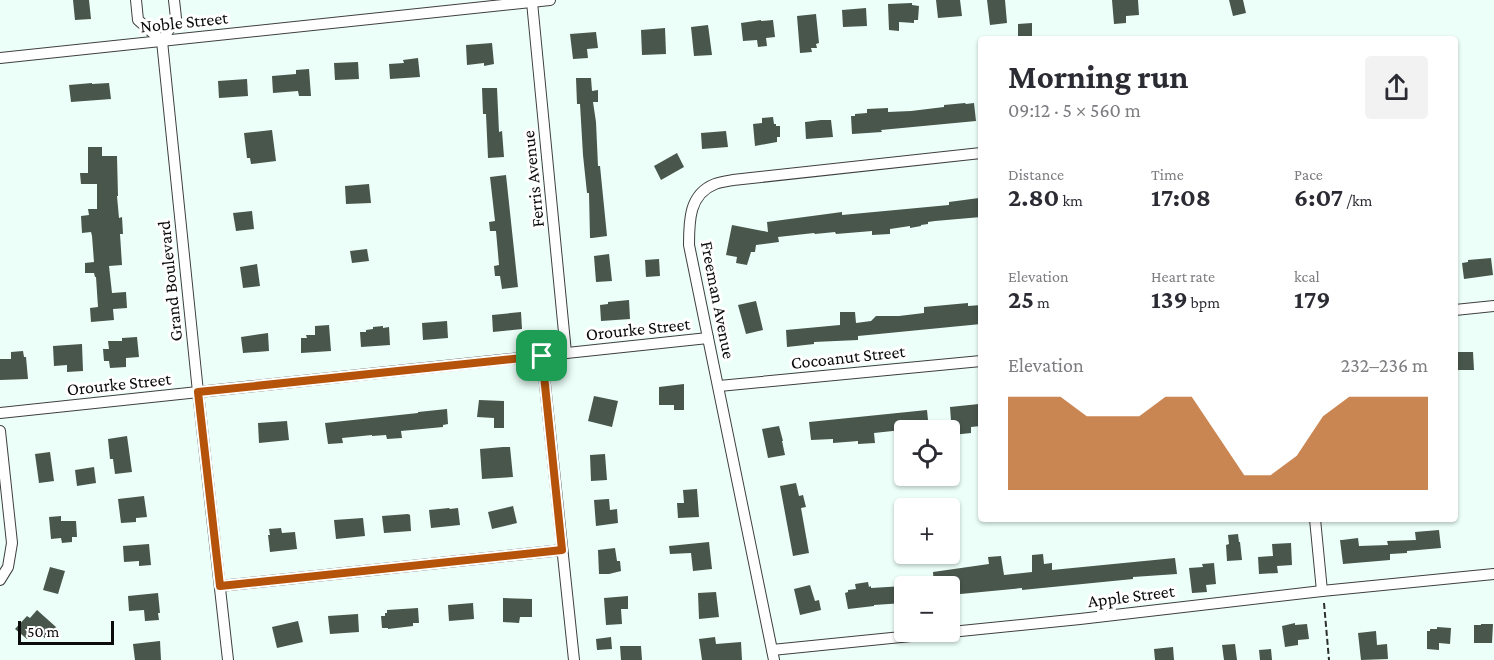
<!DOCTYPE html>
<html lang="en">
<head>
<meta charset="utf-8">
<style>
	:root { --surface:#fff; --page:#f2f2f3; --text:#2b2b33; --muted:#7c7c81; --accent:#b45309 }
	body { margin:0; font-family:"Crimson Pro",serif; background:var(--page); color:var(--text); height:100vh; display:flex; flex-direction:column; font-size:22px; white-space:nowrap }
	* { box-sizing:border-box; margin:0 }
	p { font-size:20px; color:var(--muted) }
	.icon { flex:none; width:33px; height:33px; fill:none; stroke:currentColor; stroke-width:2; stroke-linecap:round; stroke-linejoin:round }
	.map { position:relative; flex:1; overflow:hidden }
	.drawer { position:absolute; left:978px; top:36px; width:480px; height:486px; display:flex; flex-direction:column; background:var(--surface); border-radius:6px; box-shadow:0 2px 4px #0004 }
	.drawer>* { flex:none }
	.fabs { position:absolute; left:894px; top:420px; display:grid; gap:12px }
	.fabs a { display:grid; place-items:center; width:66px; height:66px; border-radius:6px; background:var(--surface); box-shadow:0 2px 4px #0004; font-size:30px }
	.scale { position:absolute; left:18px; bottom:15px; width:96px; box-sizing:border-box; padding-left:6px; border:3px solid #0c0c0c; border-top:0; font-size:16px; line-height:21px; white-space:nowrap; color:#0c0c0c; -webkit-text-stroke:4px #fff; paint-order:stroke }
	.pin { position:absolute; display:grid; place-items:center; width:51px; height:51px; color:#fff; margin:-26px; border-radius:12px; box-shadow:0 3px 9px #0006 }
	.round { display:grid; place-items:center; flex:none; width:63px; height:63px; border-radius:6px; background:var(--page) }
	.headline { display:flex; align-items:center; justify-content:space-between; height:102px; padding:0 30px }
	h1 { font-size:33px; font-weight:700; line-height:45px }
	.figures { display:grid; grid-template-columns:repeat(3,1fr); gap:9px; height:102px; padding:6px 30px }
	.figures div { display:grid; align-content:center }
	.figures b { font-size:26px; font-weight:700 }
	.figures small { font-size:16px; font-weight:400 }
	.figures p { font-size:16px }
	.chart { height:168px; padding:12px 30px }
	.chart p { display:flex; justify-content:space-between }
	.chart svg { width:100%; height:108px; margin-top:6px; fill:var(--accent); opacity:.7 }
	.map>svg:first-child { display:block }
	.building { fill:#48564c }
	.lines { fill:none; stroke-linecap:round; stroke-linejoin:round }
	.minor-casing { stroke:#3f3f3f; stroke-width:12 }
	.path { stroke:#2e2e2e; stroke-width:2; stroke-dasharray:6 3; stroke-linecap:butt }
	.minor { stroke:#fff; stroke-width:10 }
	.route-casing { stroke:#fff; stroke-width:12 }
	.route { stroke:#b45309; stroke-width:8 }
	.labels { text-anchor:middle; stroke-width:6; stroke-linejoin:round; paint-order:stroke }
	.street-label { font-size:18px; fill:#0c0c0c; stroke:#fff }
</style>
</head>
<body>
<div class="map">
<svg width="1494" height="660" viewBox="0 0 1494 660">
	<rect width="100%" height="100%" fill="#ecfff9"/>
	<!-- building -->
	<g class="building">
		<path d="M73,0H89L91,19L75,20Z"/>
		<path d="M936,0H960L962,16L938,18Z"/>
		<path d="M987,0H1005L1007,23L990,25Z"/>
		<path d="M1112,0H1138L1139,15L1126,16V23L1114,24Z"/>
		<path d="M1229,0H1243L1246,13L1233,16Z"/>
		<path d="M912,3V5L919,6L918,20H914V23L899,22V31L889,30L888,4Z"/>
		<path d="M866,8L867,26L843,27L842,10Z"/>
		<path d="M816,14L819,43L816,44L817,48H811L812,52L800,53L797,16Z"/>
		<path d="M761,20V21L773,20L775,37L766,38L767,46L758,47L757,40L743,41L741,23Z"/>
		<path d="M1032,23V38L1018,39V24Z"/>
		<path d="M708,25L712,55L694,56L691,27Z"/>
		<path d="M665,28L666,54L642,55L641,30Z"/>
		<path d="M596,32L598,48L587,49L588,58L573,59L570,34Z"/>
		<path d="M492,43L494,64L484,66V63L467,65L466,45Z"/>
		<path d="M418,58L420,77L390,79L389,64L404,63L403,60Z"/>
		<path d="M358,62L359,79L335,80L334,63Z"/>
		<path d="M309,69L311,96H299L298,91L273,93L272,76L296,74V70Z"/>
		<path d="M576,78H591L592,91L598,90V102H593L596,122L598,166H600L607,236L592,238H590L589,193H587L583,155L580,104H577Z"/>
		<path d="M247,79L248,96L219,98L218,81Z"/>
		<path d="M92,83V84L109,83L111,99L71,102L69,85Z"/>
		<path d="M482,88H497L499,132L502,131L504,157L488,158L486,114H483Z"/>
		<path d="M965,103L966,104L974,103L976,121L881,130L882,132L852,134L851,116H855V114L867,113V109L888,108V112L911,111L944,107V105Z"/>
		<path d="M773,117L774,124H776V126H780V137H777V142L755,146L753,124L762,123V118Z"/>
		<path d="M821,120H831L833,137L806,139L805,122Z"/>
		<path d="M272,130L276,161L251,164L250,158H247L244,133Z"/>
		<path d="M726,131L728,147L702,149L701,133Z"/>
		<path d="M88,147H102V156H117L118,196H117L119,218L122,217L123,234H120L122,265L109,266L112,293L126,292L127,308L113,309L114,320L91,322L90,308L98,307L96,277H95L94,273H85V263L94,262L92,236L91,232L82,233L81,216L89,215L88,209H97V184H81L80,173H88Z"/>
		<path d="M677,153L684,167L661,180L654,166Z"/>
		<path d="M506,175L518,287L502,289L500,276H495L494,266L499,265L496,231H490L489,222L495,221L490,177Z"/>
		<path d="M369,184L371,203L346,204L345,186Z"/>
		<path d="M979,198L981,217L935,221L928,222V224L921,225V226L910,228V226L890,229V234L872,235V231L836,234L835,232L815,234L814,233L778,237L779,242L756,245L755,252H751L747,265L736,263L737,257L726,255L732,225L768,232L767,222L842,212V215L949,205V202Z"/>
		<path d="M252,211L254,229L236,231L233,213Z"/>
		<path d="M367,249L369,261L352,263L350,251Z"/>
		<path d="M609,254L612,281L596,282L594,256Z"/>
		<path d="M1491,258L1493,275L1464,279L1462,263L1468,262V260Z"/>
		<path d="M659,259L660,276L646,277L645,260Z"/>
		<path d="M257,264L260,286L243,288L240,267Z"/>
		<path d="M629,300L630,319L601,321L600,305L608,304V302Z"/>
		<path d="M756,301L763,330L746,334L738,305Z"/>
		<path d="M968,303V306L981,305V324L858,336V340L814,342V344L787,347L786,330L840,325V312H855L856,323L871,321L876,316H899L924,313V307Z"/>
		<path d="M521,312L522,329L493,332L492,315Z"/>
		<path d="M447,321L448,338L423,340L422,323Z"/>
		<path d="M329,325L331,351L301,353V338H307L306,335H315V326Z"/>
		<path d="M383,326V328L389,327L390,345L361,347L360,332H366V330L373,329V327Z"/>
		<path d="M268,333L269,351L243,353L241,337Z"/>
		<path d="M137,337L139,357L126,358V367L110,368L109,361H104L103,349H109L108,341H122V338Z"/>
		<path d="M82,344L83,371L67,372V365L54,366L53,346Z"/>
		<path d="M23,351L24,357H26L28,379L0,380V359H11V352Z"/>
		<path d="M1455,352H1473L1474,370H1455Z"/>
		<path d="M684,384V410H674V405H659V387Z"/>
		<path d="M594,396L618,401L612,427L588,421Z"/>
		<path d="M479,400L504,401V428H494V418L477,417Z"/>
		<path d="M979,404L981,426L971,427V433L952,435L950,407Z"/>
		<path d="M447,409L448,424L443,425V427L401,431L402,438L387,439L386,435L372,436V435L342,438L343,443L328,444L325,423L418,413V412Z"/>
		<path d="M927,410L929,430H902L874,433L875,443L858,444V441L833,443V439L811,440L809,422Z"/>
		<path d="M287,421L289,440L259,443L258,423Z"/>
		<path d="M779,426L783,441H782L785,455L768,458L762,429Z"/>
		<path d="M127,436L132,472L115,474L113,459H110L108,439Z"/>
		<path d="M503,447H510L513,477L482,479L480,449Z"/>
		<path d="M50,452L54,481L39,483L35,454Z"/>
		<path d="M605,454L607,480L591,481L590,455Z"/>
		<path d="M94,467L96,483L77,486L75,470Z"/>
		<path d="M796,483L799,496L803,495L806,507L801,508L809,553L793,556L780,486Z"/>
		<path d="M697,489L699,517L678,518L677,503H684L683,490Z"/>
		<path d="M144,496L147,517L136,518V522L121,523L118,499Z"/>
		<path d="M608,499H609L610,510L617,509L618,523L596,526L594,500Z"/>
		<path d="M513,506L517,523L492,529L488,512Z"/>
		<path d="M449,508L450,509L458,508L460,525L431,528L429,510Z"/>
		<path d="M408,514L410,515L411,531L384,533L382,516Z"/>
		<path d="M61,516V521H76L77,537H72V542L62,543L61,538L51,539L49,517Z"/>
		<path d="M363,518L365,536L336,539L334,520Z"/>
		<path d="M281,528L282,533L295,532L297,549L270,552L268,535H270L269,529Z"/>
		<path d="M1439,530L1441,548L1407,551V553L1390,554V560L1343,564L1340,540H1342L1358,538L1359,546L1388,545L1387,541L1416,540L1415,532Z"/>
		<path d="M1238,534L1239,542H1240L1242,560L1227,561L1226,545L1229,544L1228,535Z"/>
		<path d="M709,542L712,569L693,571L691,553L670,554L669,546Z"/>
		<path d="M1291,543L1292,565L1277,566L1278,573L1259,574L1258,557L1273,556L1272,544Z"/>
		<path d="M149,544L151,565L139,566V561L124,562L123,546Z"/>
		<path d="M615,548L617,561H620L621,571L609,574H599L598,550Z"/>
		<path d="M1043,554L1044,564L1052,563V570L1175,558L1177,574L1133,577V579L1022,590V588L950,595V586H934L933,572L989,564L988,557L1001,556L1004,575L1032,572V555Z"/>
		<path d="M1214,563L1216,584L1206,585L1207,592L1192,593L1189,568L1203,567L1202,564Z"/>
		<path d="M50,567L65,571L58,594L43,590Z"/>
		<path d="M868,582L869,587L871,586V588L904,586V603L874,605V606L848,609L845,593L848,592V590L856,589L855,584Z"/>
		<path d="M810,585L815,601L819,600L821,610L800,615L794,589Z"/>
		<path d="M716,592L719,617L699,619L698,593Z"/>
		<path d="M158,593L160,613H158L159,620L145,621L144,610L129,611L128,596Z"/>
		<path d="M628,596V609H621L622,624L606,625L604,598Z"/>
		<path d="M503,598L532,599V617H520L519,623L503,622Z"/>
		<path d="M473,603L474,619L449,621L448,605Z"/>
		<path d="M418,608L419,623H413V626L388,629V628H382L381,616H385V613H387V610Z"/>
		<path d="M37,610L56,627L46,639L35,630L27,639L15,629L27,616L30,618Z"/>
		<path d="M358,614L359,632L330,634L328,616Z"/>
		<path d="M298,621L303,642L277,648L272,627Z"/>
		<path d="M1295,623V625L1307,624L1309,639L1298,640V645L1285,647L1282,626Z"/>
		<path d="M1481,624H1493L1492,643H1474V625H1481Z"/>
		<path d="M1437,627L1451,628L1450,644L1439,643V650L1427,649V631H1430V629H1437Z"/>
		<path d="M1376,631L1377,645L1387,644L1388,659L1361,660L1358,633Z"/>
		<path d="M611,637L612,649L597,650L596,639Z"/>
		<path d="M715,637L716,644L741,642L742,660H702L699,639Z"/>
		<path d="M160,641L161,660H135L133,644Z"/>
		<path d="M1235,644L1237,660H1224L1222,645Z"/>
		<path d="M620,646H641L642,660H621Z"/>
		<path d="M1173,647L1174,660H1155L1154,649Z"/>
		<path d="M1271,649L1272,660H1260L1259,650Z"/>
	</g>
	<g class="lines">
		<defs>
			<g id="minor">
				<path d="M136,0L138,20L162,41"/>
				<path d="M174,0L176,18L162,41L198,392L228,660"/>
				<path d="M532,2L566,353"/>
				<path d="M0,58L550,0"/>
				<path d="M1455,310L1494,306"/>
				<path d="M542,356L574,660"/>
				<path d="M719,386L981,361"/>
				<path d="M0,413L708,338"/>
				<path d="M0,431L12,543L8,567L0,580"/>
				<path d="M1315,519L1322,591"/>
				<path d="M220,586L562,550"/>
				<path d="M772,650L1080,619L1322,591L1494,574"/>
				<path d="M774,660L689,245C689,221 689,194 715,184C720,182 727,181 733,180L981,153"/>
			</g>
		</defs>
		<!-- minor casing -->
		<use href="#minor" class="minor-casing"/>
		<!-- path -->
		<path class="path" d="M1324,603L1329,660"/>
		<!-- minor -->
		<use href="#minor" class="minor"/>
	</g>
	<g class="lines">
		<defs>
			<path id="route" d="M542,356L562,550L220,586L198,392Z"/>
		</defs>
		<!-- route casing -->
		<use href="#route" class="route-casing"/>
		<!-- route -->
		<use href="#route" class="route"/>
	</g>
	<g class="labels">
		<!-- street labels -->
		<g class="street-label">
			<text transform="translate(184 22) rotate(-6)" y="6">Noble Street</text>
			<text transform="translate(533 179) rotate(-96)" y="6">Ferris Avenue</text>
			<text transform="translate(170 281) rotate(-96)" y="6">Grand Boulevard</text>
			<text transform="translate(718 300) rotate(79)" y="6">Freeman Avenue</text>
			<text transform="translate(638 329) rotate(-6)" y="6">Orourke Street</text>
			<text transform="translate(848 357) rotate(-6)" y="6">Cocoanut Street</text>
			<text transform="translate(119 384) rotate(-6)" y="6">Orourke Street</text>
			<text transform="translate(1131 596) rotate(-7)" y="6">Apple Street</text>
		</g>
	</g>
</svg>
<div class="fabs">
<a><svg class="icon" aria-label="locate" viewBox="0 0 24 24"><circle cx="12" cy="12" r="6"/><path d="M12 2v4M12 18v4M2 12h4M18 12h4"/></svg></a>
<a>+</a>
<a>−</a>
</div>
<div class="scale">50 m</div>
<div class="pin" style="left:542px;top:356px;background:#1e9e55"><svg class="icon" aria-label="arrive" viewBox="0 0 24 24"><path d="M6 21V4h12l-3 4 3 4H6"/></svg></div>
<section class="drawer">
<div class="headline"><div><h1>Morning run</h1><p>09:12 · 5 × 560 m</p></div><a class="round"><svg class="icon" aria-label="share" viewBox="0 0 24 24"><path d="M12 15V3M7 8l5-5 5 5M5 13v7h14v-7"/></svg></a></div>
<div class="figures">
<div><p>Distance</p><b>2.80<small> km</small></b></div>
<div><p>Time</p><b>17:08</b></div>
<div><p>Pace</p><b>6:07<small> /km</small></b></div>
</div>
<div class="figures">
<div><p>Elevation</p><b>25<small> m</small></b></div>
<div><p>Heart rate</p><b>139<small> bpm</small></b></div>
<div><p>kcal</p><b>179</b></div>
</div>
<div class="chart"><p><span>Elevation</span>232–236 m</p>
<svg viewBox="0 0 160 44" preserveAspectRatio="none"><path d="M0 44V6L10 6L20 6L30 14L40 14L50 14L60 6L70 6L80 22L90 38L100 38L110 30L120 14L130 6L140 6L150 6L160 6V44z"/></svg>
</div>
</section>
</div>
</body>
</html>
